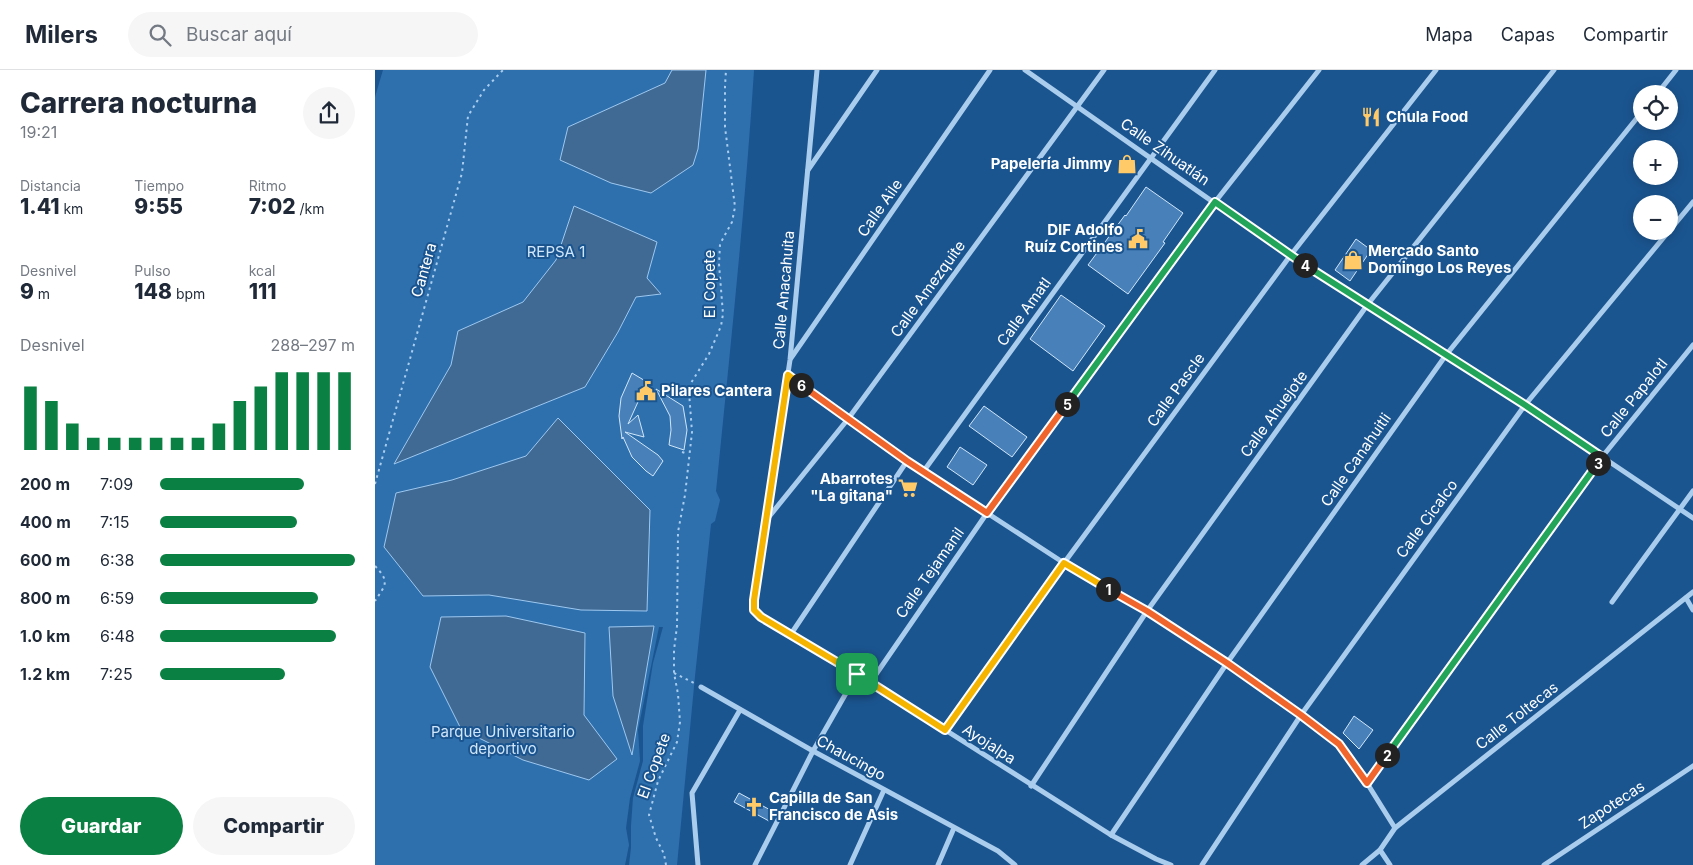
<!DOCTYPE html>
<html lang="es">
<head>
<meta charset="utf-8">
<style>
	:root { --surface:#fff; --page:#f6f6f7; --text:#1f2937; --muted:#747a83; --line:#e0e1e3; --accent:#0b8043 }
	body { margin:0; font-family:Inter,sans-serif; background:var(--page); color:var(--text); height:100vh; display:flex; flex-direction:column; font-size:19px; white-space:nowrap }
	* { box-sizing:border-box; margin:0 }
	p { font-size:16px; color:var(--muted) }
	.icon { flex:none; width:28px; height:28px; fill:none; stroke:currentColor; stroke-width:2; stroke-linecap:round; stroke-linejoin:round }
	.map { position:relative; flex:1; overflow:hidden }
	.panel { display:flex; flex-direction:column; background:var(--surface); width:375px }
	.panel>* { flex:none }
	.buttons { position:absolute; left:1258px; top:15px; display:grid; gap:10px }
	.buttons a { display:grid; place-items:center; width:45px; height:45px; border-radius:50%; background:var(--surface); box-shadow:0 2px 12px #0003; font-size:25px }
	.pin { position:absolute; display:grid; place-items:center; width:42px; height:42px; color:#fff; margin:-21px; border-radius:10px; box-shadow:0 2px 8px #0006 }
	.km { position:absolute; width:25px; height:25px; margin:-12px; border-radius:50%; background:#222; color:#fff; font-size:14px; line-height:25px; text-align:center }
	.round { display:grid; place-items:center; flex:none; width:52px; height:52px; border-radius:26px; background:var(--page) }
	.overview { display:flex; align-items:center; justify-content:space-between; height:85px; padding:0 20px }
	h1 { font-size:28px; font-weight:800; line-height:38px }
	.metrics { display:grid; grid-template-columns:repeat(3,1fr); gap:8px; height:85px; padding:5px 20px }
	.metrics div { display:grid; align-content:center }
	.metrics b { font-size:21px; font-weight:800 }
	.metrics small { font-size:14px; font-weight:400 }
	.metrics p { font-size:14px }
	.chart { height:140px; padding:10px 20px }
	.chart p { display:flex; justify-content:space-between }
	.chart svg { width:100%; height:90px; margin-top:5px; stroke:var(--accent); stroke-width:6 }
	.button { display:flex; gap:10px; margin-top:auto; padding:10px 20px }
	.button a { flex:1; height:58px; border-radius:30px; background:var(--accent); color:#fff; font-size:20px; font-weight:800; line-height:58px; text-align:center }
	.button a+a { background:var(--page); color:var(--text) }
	ul { padding:0 20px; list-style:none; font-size:16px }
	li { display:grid; grid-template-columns:80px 60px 1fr; align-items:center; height:38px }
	li i { height:12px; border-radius:6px; background:var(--accent) }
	header { display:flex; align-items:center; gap:30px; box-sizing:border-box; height:70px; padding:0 25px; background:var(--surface); border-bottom:1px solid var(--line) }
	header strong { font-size:24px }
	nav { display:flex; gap:28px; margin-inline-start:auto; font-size:18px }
	.search { width:350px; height:45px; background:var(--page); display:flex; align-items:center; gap:12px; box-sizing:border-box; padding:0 18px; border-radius:28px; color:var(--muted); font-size:19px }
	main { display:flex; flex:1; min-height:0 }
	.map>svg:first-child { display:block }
	.green { fill:#2e70ae }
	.water { fill:#406a94; stroke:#9dc8f0 }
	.building { fill:#4881b9; stroke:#d0e6fa }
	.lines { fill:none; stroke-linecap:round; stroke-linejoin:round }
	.path { stroke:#aacdee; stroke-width:2; stroke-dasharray:2.5 4; stroke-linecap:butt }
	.street { stroke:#aacdee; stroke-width:5 }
	.split-1-casing { stroke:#fff; stroke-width:10 }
	.split-2-casing { stroke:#fff; stroke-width:10 }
	.split-3-casing { stroke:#fff; stroke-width:10 }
	.split-4-casing { stroke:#fff; stroke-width:10 }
	.split-5-casing { stroke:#fff; stroke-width:10 }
	.split-6-casing { stroke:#fff; stroke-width:10 }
	.split-7-casing { stroke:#fff; stroke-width:10 }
	.split-1 { stroke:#f5b400; stroke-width:6 }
	.split-2 { stroke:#f0652b; stroke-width:6 }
	.split-3 { stroke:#22a559; stroke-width:6 }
	.split-4 { stroke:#22a559; stroke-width:6 }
	.split-5 { stroke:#22a559; stroke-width:6 }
	.split-6 { stroke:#f0652b; stroke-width:6 }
	.split-7 { stroke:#f5b400; stroke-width:6 }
	.labels { text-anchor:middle; stroke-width:4; stroke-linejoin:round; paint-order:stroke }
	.poi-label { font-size:15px; font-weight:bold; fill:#fff; stroke:#1b5590; text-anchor:start }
	.street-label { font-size:15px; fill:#fff; stroke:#1b5590 }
	.park-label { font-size:15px; fill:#d0e6fa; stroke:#1b5590 }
</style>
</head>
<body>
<header>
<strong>Milers</strong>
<div class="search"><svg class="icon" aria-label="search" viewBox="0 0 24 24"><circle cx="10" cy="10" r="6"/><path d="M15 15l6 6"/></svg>Buscar aquí</div>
<nav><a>Mapa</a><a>Capas</a><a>Compartir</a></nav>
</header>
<main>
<section class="panel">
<div class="overview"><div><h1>Carrera nocturna</h1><p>19:21</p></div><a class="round"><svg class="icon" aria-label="share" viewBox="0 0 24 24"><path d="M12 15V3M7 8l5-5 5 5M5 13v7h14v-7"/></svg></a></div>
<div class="metrics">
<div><p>Distancia</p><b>1.41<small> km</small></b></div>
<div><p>Tiempo</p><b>9:55</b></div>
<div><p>Ritmo</p><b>7:02<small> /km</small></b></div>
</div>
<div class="metrics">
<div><p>Desnivel</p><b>9<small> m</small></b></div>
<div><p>Pulso</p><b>148<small> bpm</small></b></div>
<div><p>kcal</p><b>111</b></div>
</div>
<div class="chart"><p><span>Desnivel</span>288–297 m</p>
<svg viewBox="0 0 160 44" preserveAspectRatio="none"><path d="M5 44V13M15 44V20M25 44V31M35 44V38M45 44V38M55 44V38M65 44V38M75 44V38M85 44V38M95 44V31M105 44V20M115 44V13M125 44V6M135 44V6M145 44V6M155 44V6"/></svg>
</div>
<ul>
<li><b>200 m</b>7:09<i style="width:74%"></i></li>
<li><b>400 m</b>7:15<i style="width:70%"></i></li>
<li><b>600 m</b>6:38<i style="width:100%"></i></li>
<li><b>800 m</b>6:59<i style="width:81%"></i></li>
<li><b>1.0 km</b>6:48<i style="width:90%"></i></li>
<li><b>1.2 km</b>7:25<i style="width:64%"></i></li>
</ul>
<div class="button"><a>Guardar</a><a>Compartir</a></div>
</section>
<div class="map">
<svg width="1318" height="795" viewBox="0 0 1318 795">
	<rect width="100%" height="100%" fill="#1b5590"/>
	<!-- green -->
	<path class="green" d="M8,0H379C370,141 355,281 341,421L345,430L340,451L336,454L320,606L302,795H254L256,778V756L258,728L268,691V656L278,593L288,557H284L263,660L265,691L255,728L251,758L254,775L250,795H0V27Z"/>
	<!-- water -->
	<g class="water">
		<path d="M297,0H331L323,79L318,95L276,123L236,113L185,90L193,57L290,13Z"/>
		<path d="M199,136L282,172L272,208L286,224L261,227L243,262L210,317L19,394L76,295L83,261L148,232L181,190Z"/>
		<path d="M183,348L275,440L272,541L206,540L114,525L48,526L9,477L21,423L77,410L151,386Z"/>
		<path d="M131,546L210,563L209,645L242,689L214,710L148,690L86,659L55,597L66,547Z"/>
		<path d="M279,556L257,685L238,626L234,557Z"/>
	</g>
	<!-- building -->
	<g class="building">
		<path d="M771,117L808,143L788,172L790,173L753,224L713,195L750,145L751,146Z"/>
		<path d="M981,169L996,180L975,211L960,200Z"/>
		<path d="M686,225L730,256L698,301L655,269Z"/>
		<path d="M257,303L272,312L253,354L263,345L269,367L250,362L283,385L288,391L278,406L271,401L257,387L248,367L247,369L244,346L246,328Z"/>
		<path d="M281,319L308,336L312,360L309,380L294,375L296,360L295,346Z"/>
		<path d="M609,336L652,367L637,387L594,356Z"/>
		<path d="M585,377L612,395L598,415L572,397Z"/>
		<path d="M979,646L998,660L984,679L968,663Z"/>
		<path d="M364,723L399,742L394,751L359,732Z"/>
	</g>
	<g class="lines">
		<!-- path -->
		<g class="path">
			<path d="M307,382L313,384"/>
			<path d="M0,414L87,103L93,46L109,20L128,0"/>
			<path d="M0,496C15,512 11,514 0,531"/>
			<path d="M299,603L319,613"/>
			<path d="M291,795L289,784L281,768L274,745L283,711L302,672L305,652L303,624L299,603V580L302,556L303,462L310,425L317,362L314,322L316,313L334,284L346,256L348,244L344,194L345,174L357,152L360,137L350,57V16L351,0"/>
		</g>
		<!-- street -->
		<g class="street">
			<path d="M442,0L415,290L379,530V540L386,547L482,604L736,765L781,789L796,795"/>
			<path d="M650,0L915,186L1150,335L1318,448"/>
			<path d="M1282,24L1301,0"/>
			<path d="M433,100L502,0"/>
			<path d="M416,288L615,0"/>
			<path d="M413,305L532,391L689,493L772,541L852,593L926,645L964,674L977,689L1020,758"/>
			<path d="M548,402L840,0"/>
			<path d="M393,448L473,349L729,0"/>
			<path d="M1311,528L1318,540"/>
			<path d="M1237,532L1318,421"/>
			<path d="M416,564L532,391"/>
			<path d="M495,613L612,443L840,132L944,0"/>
			<path d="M326,617L438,681L623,781L640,795"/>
			<path d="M570,660L689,493L915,186L1061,0"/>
			<path d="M992,713L1227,387L1318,275"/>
			<path d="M656,716L772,541L993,234L1179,0"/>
			<path d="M736,765L852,593L1071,285L1266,43"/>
			<path d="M1005,780L1015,795"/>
			<path d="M323,795L317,723L365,640"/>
			<path d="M380,795L438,681L482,604"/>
			<path d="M475,795L509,720"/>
			<path d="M563,795L579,758"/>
			<path d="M827,795L926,645L1150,335L1318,132"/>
			<path d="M987,795L1005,780L1020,758L1318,522"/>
			<path d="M1169,795L1318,696"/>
		</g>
	</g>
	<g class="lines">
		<defs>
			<path id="split-1" d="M482,604L570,660L689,493L733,519"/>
			<path id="split-2" d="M733,519L772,541L852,593L926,645L964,674L992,713L1012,685"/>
			<path id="split-3" d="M1012,685L1223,393"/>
			<path id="split-4" d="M930,195L1150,335L1227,387L1223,393"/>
			<path id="split-5" d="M692,334L840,132L930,195"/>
			<path id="split-6" d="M426,315L532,391L612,443L692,334"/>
			<path id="split-7" d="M426,315L413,305L379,530V540L386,547L482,604"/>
		</defs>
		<!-- split-1 casing -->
		<use href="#split-1" class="split-1-casing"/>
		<!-- split-2 casing -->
		<use href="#split-2" class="split-2-casing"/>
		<!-- split-3 casing -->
		<use href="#split-3" class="split-3-casing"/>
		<!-- split-4 casing -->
		<use href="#split-4" class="split-4-casing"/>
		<!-- split-5 casing -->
		<use href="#split-5" class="split-5-casing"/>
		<!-- split-6 casing -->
		<use href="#split-6" class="split-6-casing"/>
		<!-- split-7 casing -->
		<use href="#split-7" class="split-7-casing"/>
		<!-- split-1 -->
		<use href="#split-1" class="split-1"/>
		<!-- split-2 -->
		<use href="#split-2" class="split-2"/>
		<!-- split-3 -->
		<use href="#split-3" class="split-3"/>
		<!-- split-4 -->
		<use href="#split-4" class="split-4"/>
		<!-- split-5 -->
		<use href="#split-5" class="split-5"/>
		<!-- split-6 -->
		<use href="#split-6" class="split-6"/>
		<!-- split-7 -->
		<use href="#split-7" class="split-7"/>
	</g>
	<!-- icons -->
	<defs>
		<symbol id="restaurant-bare" viewBox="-9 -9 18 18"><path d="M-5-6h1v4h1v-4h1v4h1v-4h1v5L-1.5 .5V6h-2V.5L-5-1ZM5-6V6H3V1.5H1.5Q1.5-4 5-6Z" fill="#ffca67" stroke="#1b5590" stroke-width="2.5" paint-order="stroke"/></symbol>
		<symbol id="shop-bare" viewBox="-9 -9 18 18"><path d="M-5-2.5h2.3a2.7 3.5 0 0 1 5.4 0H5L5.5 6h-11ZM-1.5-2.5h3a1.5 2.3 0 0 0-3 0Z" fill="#ffca67" stroke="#1b5590" stroke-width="2.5" paint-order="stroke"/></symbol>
		<symbol id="civic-bare" viewBox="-9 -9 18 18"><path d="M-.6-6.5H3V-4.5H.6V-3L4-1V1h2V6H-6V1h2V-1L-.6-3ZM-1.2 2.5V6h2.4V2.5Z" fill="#ffca67" stroke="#1b5590" stroke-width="2.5" paint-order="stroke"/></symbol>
		<symbol id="supermarket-bare" viewBox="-9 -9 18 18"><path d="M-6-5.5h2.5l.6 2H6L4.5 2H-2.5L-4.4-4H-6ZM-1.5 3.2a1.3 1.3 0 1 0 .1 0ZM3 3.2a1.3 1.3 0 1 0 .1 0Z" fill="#ffca67" stroke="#1b5590" stroke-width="2.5" paint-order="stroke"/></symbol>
		<symbol id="church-bare" viewBox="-9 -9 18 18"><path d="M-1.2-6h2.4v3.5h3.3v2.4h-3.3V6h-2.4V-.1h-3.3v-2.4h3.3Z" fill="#ffca67" stroke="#1b5590" stroke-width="2.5" paint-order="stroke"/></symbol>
	</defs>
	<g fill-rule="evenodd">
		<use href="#restaurant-bare" x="982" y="33" width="28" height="28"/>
		<use href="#shop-bare" x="738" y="80" width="28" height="28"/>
		<use href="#civic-bare" x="749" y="155" width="28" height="28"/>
		<use href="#shop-bare" x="964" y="176" width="28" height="28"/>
		<use href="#civic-bare" x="257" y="307" width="28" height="28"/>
		<use href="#supermarket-bare" x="519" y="404" width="28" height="28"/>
		<use href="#church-bare" x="365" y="723" width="28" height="28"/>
	</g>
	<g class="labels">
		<!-- poi labels -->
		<g class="poi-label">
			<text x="1011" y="52">Chula Food</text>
			<text x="737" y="99" text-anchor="end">Papelería Jimmy</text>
			<text x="748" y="165" text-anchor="end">DIF Adolfo<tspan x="748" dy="17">Ruíz Cortines</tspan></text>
			<text x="993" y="186">Mercado Santo<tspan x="993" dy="17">Domingo Los Reyes</tspan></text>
			<text x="286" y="326">Pilares Cantera</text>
			<text x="518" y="414" text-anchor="end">Abarrotes<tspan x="518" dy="17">"La gitana"</tspan></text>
			<text x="394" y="733">Capilla de San<tspan x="394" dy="17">Francisco de Asis</tspan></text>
		</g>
		<!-- street labels -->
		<g class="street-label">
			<text transform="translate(790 82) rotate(35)" y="5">Calle Zihuatlán</text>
			<text transform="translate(505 138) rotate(-55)" y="5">Calle Aile</text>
			<text transform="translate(49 200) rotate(-74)" y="5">Cantera</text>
			<text transform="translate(335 214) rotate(-90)" y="5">El Copete</text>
			<text transform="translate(553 219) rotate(-54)" y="5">Calle Amezquite</text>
			<text transform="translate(409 220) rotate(-85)" y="5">Calle Anacahuita</text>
			<text transform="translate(649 242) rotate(-54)" y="5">Calle Amatl</text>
			<text transform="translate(801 320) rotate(-54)" y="5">Calle Pascle</text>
			<text transform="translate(1259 328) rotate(-51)" y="5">Calle Papalotl</text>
			<text transform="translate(899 344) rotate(-54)" y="5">Calle Ahuejote</text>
			<text transform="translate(981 390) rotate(-55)" y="5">Calle Canahuitli</text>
			<text transform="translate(1052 449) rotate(-54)" y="5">Calle Cicalco</text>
			<text transform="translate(555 503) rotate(-55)" y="5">Calle Tejamanil</text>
			<text transform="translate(1142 646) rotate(-38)" y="5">Calle Toltecas</text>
			<text transform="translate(614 674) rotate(33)" y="5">Ayojalpa</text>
			<text transform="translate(476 688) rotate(29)" y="5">Chaucingo</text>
			<text transform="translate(279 696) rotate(-70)" y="5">El Copete</text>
			<text transform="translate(1237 735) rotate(-33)" y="5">Zapotecas</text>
		</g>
		<!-- park labels -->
		<g class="park-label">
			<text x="181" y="187">REPSA 1</text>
			<text x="128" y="667">Parque Universitario<tspan x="128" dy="17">deportivo</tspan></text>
		</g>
	</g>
</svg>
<div class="buttons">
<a><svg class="icon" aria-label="locate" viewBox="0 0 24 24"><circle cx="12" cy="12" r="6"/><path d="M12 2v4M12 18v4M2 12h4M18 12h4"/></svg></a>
<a>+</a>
<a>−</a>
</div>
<div class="pin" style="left:482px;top:604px;background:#1e9e55"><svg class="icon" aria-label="arrive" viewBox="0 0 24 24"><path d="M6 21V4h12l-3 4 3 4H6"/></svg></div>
<b class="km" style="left:733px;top:519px">1</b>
<b class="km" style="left:1012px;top:685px">2</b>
<b class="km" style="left:1223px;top:393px">3</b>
<b class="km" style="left:930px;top:195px">4</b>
<b class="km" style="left:692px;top:334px">5</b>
<b class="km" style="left:426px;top:315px">6</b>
</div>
</main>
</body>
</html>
